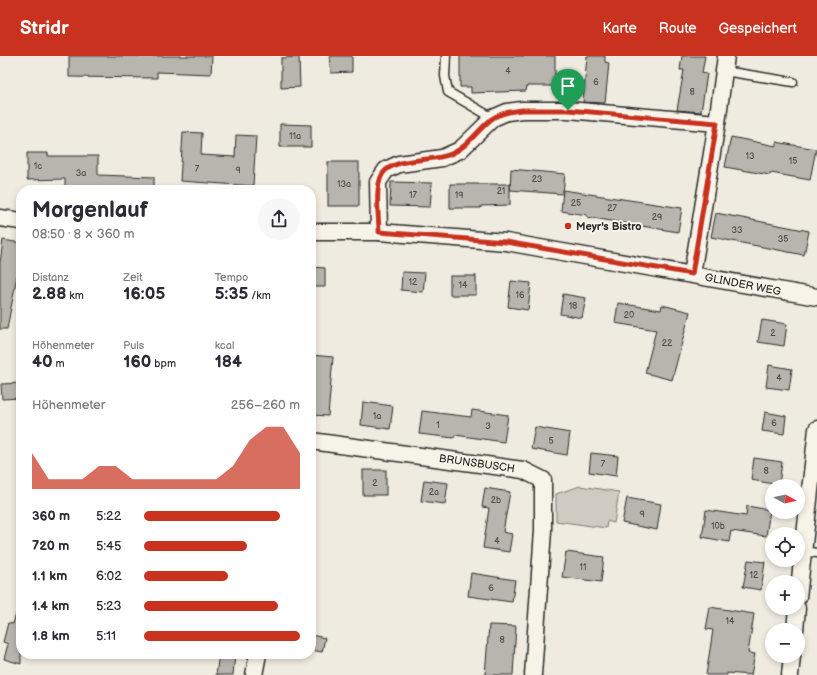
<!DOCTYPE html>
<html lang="de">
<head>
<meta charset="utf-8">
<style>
	:root { --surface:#fff; --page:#f7f7f7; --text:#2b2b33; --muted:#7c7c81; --accent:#c8321e }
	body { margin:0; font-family:"Balsamiq Sans",sans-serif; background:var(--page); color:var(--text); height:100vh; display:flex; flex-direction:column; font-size:15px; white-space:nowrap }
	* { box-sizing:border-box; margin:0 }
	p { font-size:13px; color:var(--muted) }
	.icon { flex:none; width:22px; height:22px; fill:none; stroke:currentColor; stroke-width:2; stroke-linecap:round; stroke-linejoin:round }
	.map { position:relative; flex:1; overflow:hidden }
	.details { position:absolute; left:16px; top:129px; width:300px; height:474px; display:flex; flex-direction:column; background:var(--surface); border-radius:16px; box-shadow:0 2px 6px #0003 }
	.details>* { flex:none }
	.needle { width:26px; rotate:98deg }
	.controls { position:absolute; left:765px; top:423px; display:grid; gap:8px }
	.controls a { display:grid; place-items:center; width:40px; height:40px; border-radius:50%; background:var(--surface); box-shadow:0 2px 6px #0003; font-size:20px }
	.pin { position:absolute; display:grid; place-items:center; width:34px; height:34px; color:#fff; margin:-41px -17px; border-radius:50% 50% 50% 0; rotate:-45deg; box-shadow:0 0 4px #0007 }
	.pin .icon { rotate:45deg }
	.round { display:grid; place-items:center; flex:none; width:42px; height:42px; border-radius:21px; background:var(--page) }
	.headline { display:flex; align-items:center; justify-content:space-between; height:68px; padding:0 16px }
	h1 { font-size:22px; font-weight:700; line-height:30px }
	.stats { display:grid; grid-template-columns:repeat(3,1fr); gap:6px; height:68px; padding:4px 16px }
	.stats div { display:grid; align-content:center }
	.stats b { font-size:17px; font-weight:700 }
	.stats small { font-size:11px; font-weight:400 }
	.stats p { font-size:11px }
	.chart { height:112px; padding:8px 16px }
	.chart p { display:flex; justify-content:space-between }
	.chart svg { width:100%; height:72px; margin-top:4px; fill:var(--accent); opacity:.7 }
	ul { padding:0 16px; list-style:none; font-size:13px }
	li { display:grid; grid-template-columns:64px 48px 1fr; align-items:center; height:30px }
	li i { height:10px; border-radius:5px; background:var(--accent) }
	header { display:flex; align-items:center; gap:24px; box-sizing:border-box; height:56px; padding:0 20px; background:var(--accent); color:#fff }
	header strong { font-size:19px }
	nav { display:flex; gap:22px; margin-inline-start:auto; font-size:14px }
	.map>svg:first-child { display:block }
	.green { fill:#cfcbc2; stroke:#7d7b76 }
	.building { fill:#b8b5ae; stroke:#2b2b2b }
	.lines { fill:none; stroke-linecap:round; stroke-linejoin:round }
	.lane-casing { stroke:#2b2b2b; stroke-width:11 }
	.street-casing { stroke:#2b2b2b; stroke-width:19 }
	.lane { stroke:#f7f3e8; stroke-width:8 }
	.street { stroke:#f7f3e8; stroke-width:16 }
	.route-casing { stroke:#fff; stroke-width:8 }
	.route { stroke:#c8321e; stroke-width:5 }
	.poi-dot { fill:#c8321e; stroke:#f7f3e8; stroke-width:1.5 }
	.labels { text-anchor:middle; stroke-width:4; stroke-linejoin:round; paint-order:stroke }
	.number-label { font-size:9px; fill:#4e4e4c }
	.poi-label { font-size:11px; font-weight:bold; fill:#2b2b2b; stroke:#f7f3e8; text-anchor:start }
	.street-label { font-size:11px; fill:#2b2b2b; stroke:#f7f3e8 }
</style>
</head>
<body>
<header>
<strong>Stridr</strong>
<nav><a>Karte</a><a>Route</a><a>Gespeichert</a></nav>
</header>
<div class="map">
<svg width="817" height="619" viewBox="0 0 817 619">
	<rect width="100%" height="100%" fill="#efebe0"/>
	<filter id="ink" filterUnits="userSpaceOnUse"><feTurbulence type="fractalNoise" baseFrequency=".025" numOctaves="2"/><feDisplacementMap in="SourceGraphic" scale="8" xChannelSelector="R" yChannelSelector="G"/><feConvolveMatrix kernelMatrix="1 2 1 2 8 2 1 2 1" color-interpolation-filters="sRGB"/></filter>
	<g filter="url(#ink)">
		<!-- green -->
		<path class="green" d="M580,430L619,436L614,467L607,465L606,472L556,465V438Z"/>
		<!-- building -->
		<g class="building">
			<path d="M69,0H212L211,18L157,16V22L69,21Z"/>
			<path d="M330,0H352V16L331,17Z"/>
			<path d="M460,0H555V30H527L526,35L471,37V31H460Z"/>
			<path d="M587,0H605V6L609,7L605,47L583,46Z"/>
			<path d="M682,0H705L702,17L707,18L701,56L677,54L684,14H680Z"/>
			<path d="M299,1L300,31L281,32V2Z"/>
			<path d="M280,68L311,69V91H280Z"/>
			<path d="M183,76L202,77L201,99L235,101L236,79L256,80L253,130L180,125Z"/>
			<path d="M731,81L776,90V86L816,93L810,124L771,117L770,119L725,111Z"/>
			<path d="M27,97H48V100H98V119L154,121V134H65V123L27,124Z"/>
			<rect x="328" y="106" width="31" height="44"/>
			<path d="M511,113L565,118L563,138L510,134Z"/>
			<path d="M391,126L432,127L430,151L390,150Z"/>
			<path d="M450,128H510V149L481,150V152H450Z"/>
			<path d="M563,134L682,152L678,176L587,161V159L561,155Z"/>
			<path d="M716,157L809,175L804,199L711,181Z"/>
			<path d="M3,184L21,187V221L17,220L7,273H0V207Z"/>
			<path d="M311,211L325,212V231H311Z"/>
			<path d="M402,216L425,217L423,236L401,234Z"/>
			<rect x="450" y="220" width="26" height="19"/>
			<path d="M511,225L531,227L528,254L508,251Z"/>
			<path d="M563,238L586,242L582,262L560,258Z"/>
			<path d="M618,247L661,254L662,249L690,256L672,324L645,317L656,274L615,267Z"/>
			<path d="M762,264L787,268L784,290L758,286Z"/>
			<path d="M311,299L333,301L328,360L311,359Z"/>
			<path d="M769,309L792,313L789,334L766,331Z"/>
			<path d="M21,327V342L2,343L1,328Z"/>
			<path d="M363,346L393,350L390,373L361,369Z"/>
			<path d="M472,354L508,359L504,386L455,379L454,382L419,378L422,355L471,361Z"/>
			<path d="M765,356L786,360L784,378L762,375Z"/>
			<path d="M535,371L570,377L567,399L531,393Z"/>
			<path d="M591,397L618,400L616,420L589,416Z"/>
			<path d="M754,402L782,406L779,429L751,424Z"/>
			<rect x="363" y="414" width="23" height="25"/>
			<path d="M424,424L448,427L445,448L421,445Z"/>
			<path d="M485,432L510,436L503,476L512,478L509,496L483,492L489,452L482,451Z"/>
			<path d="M627,442L661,448L657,474L622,467Z"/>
			<path d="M747,450L770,454L766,480L731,475L729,486L702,481L706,454L746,460Z"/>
			<path d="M566,496L604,501L601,526L562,521Z"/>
			<path d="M748,504L765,506L761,534L743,531Z"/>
			<path d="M471,517L515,524L512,546L468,540Z"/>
			<path d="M710,551L754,558L748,597L755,598L751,619L727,617V619H706L713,574L706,573Z"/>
			<path d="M17,555L21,556V608L4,603L8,588L3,586L8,567L13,568Z"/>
			<path d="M489,569L516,570L513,619H485Z"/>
			<path d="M311,579L325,582L322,596L311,594Z"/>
			<path d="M219,598H235L233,619H216Z"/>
		</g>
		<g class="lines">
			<defs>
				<g id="lane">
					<path d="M446,0L445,20L448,36L493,62"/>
					<path d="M724,15L793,26"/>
					<path d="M803,495L817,497"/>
				</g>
				<g id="street">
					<path d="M717,67L726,0"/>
					<path d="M0,162L21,165"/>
					<path d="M311,176H379L506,186L817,241"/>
					<path d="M379,176L378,126L386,114L399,108L442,102L460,94L493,62L507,56L522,54H568L717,67L692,218"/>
					<path d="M311,385L523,414L543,424V474L533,619"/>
					<path d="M798,541L817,373"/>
					<path d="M795,574L797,552"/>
					<path d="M254,619L258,598"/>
					<path d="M790,619L792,600"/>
				</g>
			</defs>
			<!-- lane casing -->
			<use href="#lane" class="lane-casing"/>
			<!-- street casing -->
			<use href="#street" class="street-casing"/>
			<!-- lane -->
			<use href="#lane" class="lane"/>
			<!-- street -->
			<use href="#street" class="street"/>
		</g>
	</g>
	<g class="lines" filter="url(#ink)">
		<defs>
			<path id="route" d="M522,54H568L717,67L692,218L506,186L379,176C379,160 373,124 386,114C402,101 432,106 451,98C469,90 478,73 493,62C501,57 513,55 522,54Z"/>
		</defs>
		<!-- route casing -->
		<use href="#route" class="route-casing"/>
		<!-- route -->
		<use href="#route" class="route"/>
	</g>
	<!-- markers -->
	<circle class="poi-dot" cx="568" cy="170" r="4"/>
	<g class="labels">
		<!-- number labels -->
		<g class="number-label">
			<text x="508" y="18">4</text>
			<text x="596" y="29">6</text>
			<text x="692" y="39">8</text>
			<text x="295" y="83">11a</text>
			<text x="750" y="103">13</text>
			<text x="793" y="108">15</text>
			<text x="38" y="113">1c</text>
			<text x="197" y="116">7</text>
			<text x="238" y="117">9</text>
			<text x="81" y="120">3a</text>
			<text x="537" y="126">23</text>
			<text x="344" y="131">13a</text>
			<text x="501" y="138">21</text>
			<text x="413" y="142">17</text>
			<text x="459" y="142">19</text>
			<text x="576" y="150">25</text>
			<text x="612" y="155">27</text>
			<text x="657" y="164">29</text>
			<text x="737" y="177">33</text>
			<text x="783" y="186">35</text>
			<text x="413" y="229">12</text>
			<text x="463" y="232">14</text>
			<text x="520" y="242">16</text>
			<text x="573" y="253">18</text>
			<text x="629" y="262">20</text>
			<text x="773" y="280">2</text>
			<text x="667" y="290">22</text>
			<text x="779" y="325">4</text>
			<text x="377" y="363">1a</text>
			<text x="774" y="370">6</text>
			<text x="438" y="372">1</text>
			<text x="488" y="373">3</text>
			<text x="551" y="388">5</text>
			<text x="603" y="411">7</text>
			<text x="766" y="418">8</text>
			<text x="375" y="430">2</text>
			<text x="434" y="439">2a</text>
			<text x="496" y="447">2b</text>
			<text x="642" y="461">9</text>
			<text x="718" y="473">10b</text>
			<text x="497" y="488">4</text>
			<text x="583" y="514">11</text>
			<text x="754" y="522">12</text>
			<text x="491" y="535">6</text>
			<text x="730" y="568">14</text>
			<text x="502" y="587">8</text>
		</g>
		<!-- poi labels -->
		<g class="poi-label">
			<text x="576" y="174">Meyr's Bistro</text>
		</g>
		<!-- street labels -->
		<g class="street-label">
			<text transform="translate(743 228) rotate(11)" y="4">GLINDER WEG</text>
			<text transform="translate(477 407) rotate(8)" y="4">BRUNSBUSCH</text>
		</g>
	</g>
</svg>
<div class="controls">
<a><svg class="needle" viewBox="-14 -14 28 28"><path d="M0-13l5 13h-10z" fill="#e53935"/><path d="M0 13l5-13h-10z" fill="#7c7c81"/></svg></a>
<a><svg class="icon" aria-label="locate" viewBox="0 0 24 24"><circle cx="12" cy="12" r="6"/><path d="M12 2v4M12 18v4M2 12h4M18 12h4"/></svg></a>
<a>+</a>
<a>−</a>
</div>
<div class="pin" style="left:568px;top:54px;background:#1e9e55"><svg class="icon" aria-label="arrive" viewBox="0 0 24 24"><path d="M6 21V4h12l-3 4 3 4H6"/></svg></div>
<section class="details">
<div class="headline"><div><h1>Morgenlauf</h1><p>08:50 · 8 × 360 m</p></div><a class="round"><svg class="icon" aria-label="share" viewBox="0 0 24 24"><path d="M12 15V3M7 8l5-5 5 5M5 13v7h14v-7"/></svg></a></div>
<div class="stats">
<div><p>Distanz</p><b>2.88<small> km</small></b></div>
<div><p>Zeit</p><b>16:05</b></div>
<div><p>Tempo</p><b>5:35<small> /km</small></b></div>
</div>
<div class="stats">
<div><p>Höhenmeter</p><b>40<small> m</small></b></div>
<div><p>Puls</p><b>160<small> bpm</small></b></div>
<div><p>kcal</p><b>184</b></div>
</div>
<div class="chart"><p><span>Höhenmeter</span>256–260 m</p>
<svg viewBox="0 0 160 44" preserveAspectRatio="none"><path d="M0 44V22L10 38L20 38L30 38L40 30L50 30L60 38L70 38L80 38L90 38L100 38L110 38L120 30L130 14L140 6L150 6L160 22V44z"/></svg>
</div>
<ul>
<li><b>360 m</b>5:22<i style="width:87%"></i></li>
<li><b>720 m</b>5:45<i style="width:66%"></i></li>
<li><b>1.1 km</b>6:02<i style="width:54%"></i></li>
<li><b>1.4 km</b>5:23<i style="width:86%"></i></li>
<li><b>1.8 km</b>5:11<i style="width:100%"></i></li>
</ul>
</section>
</div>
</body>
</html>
